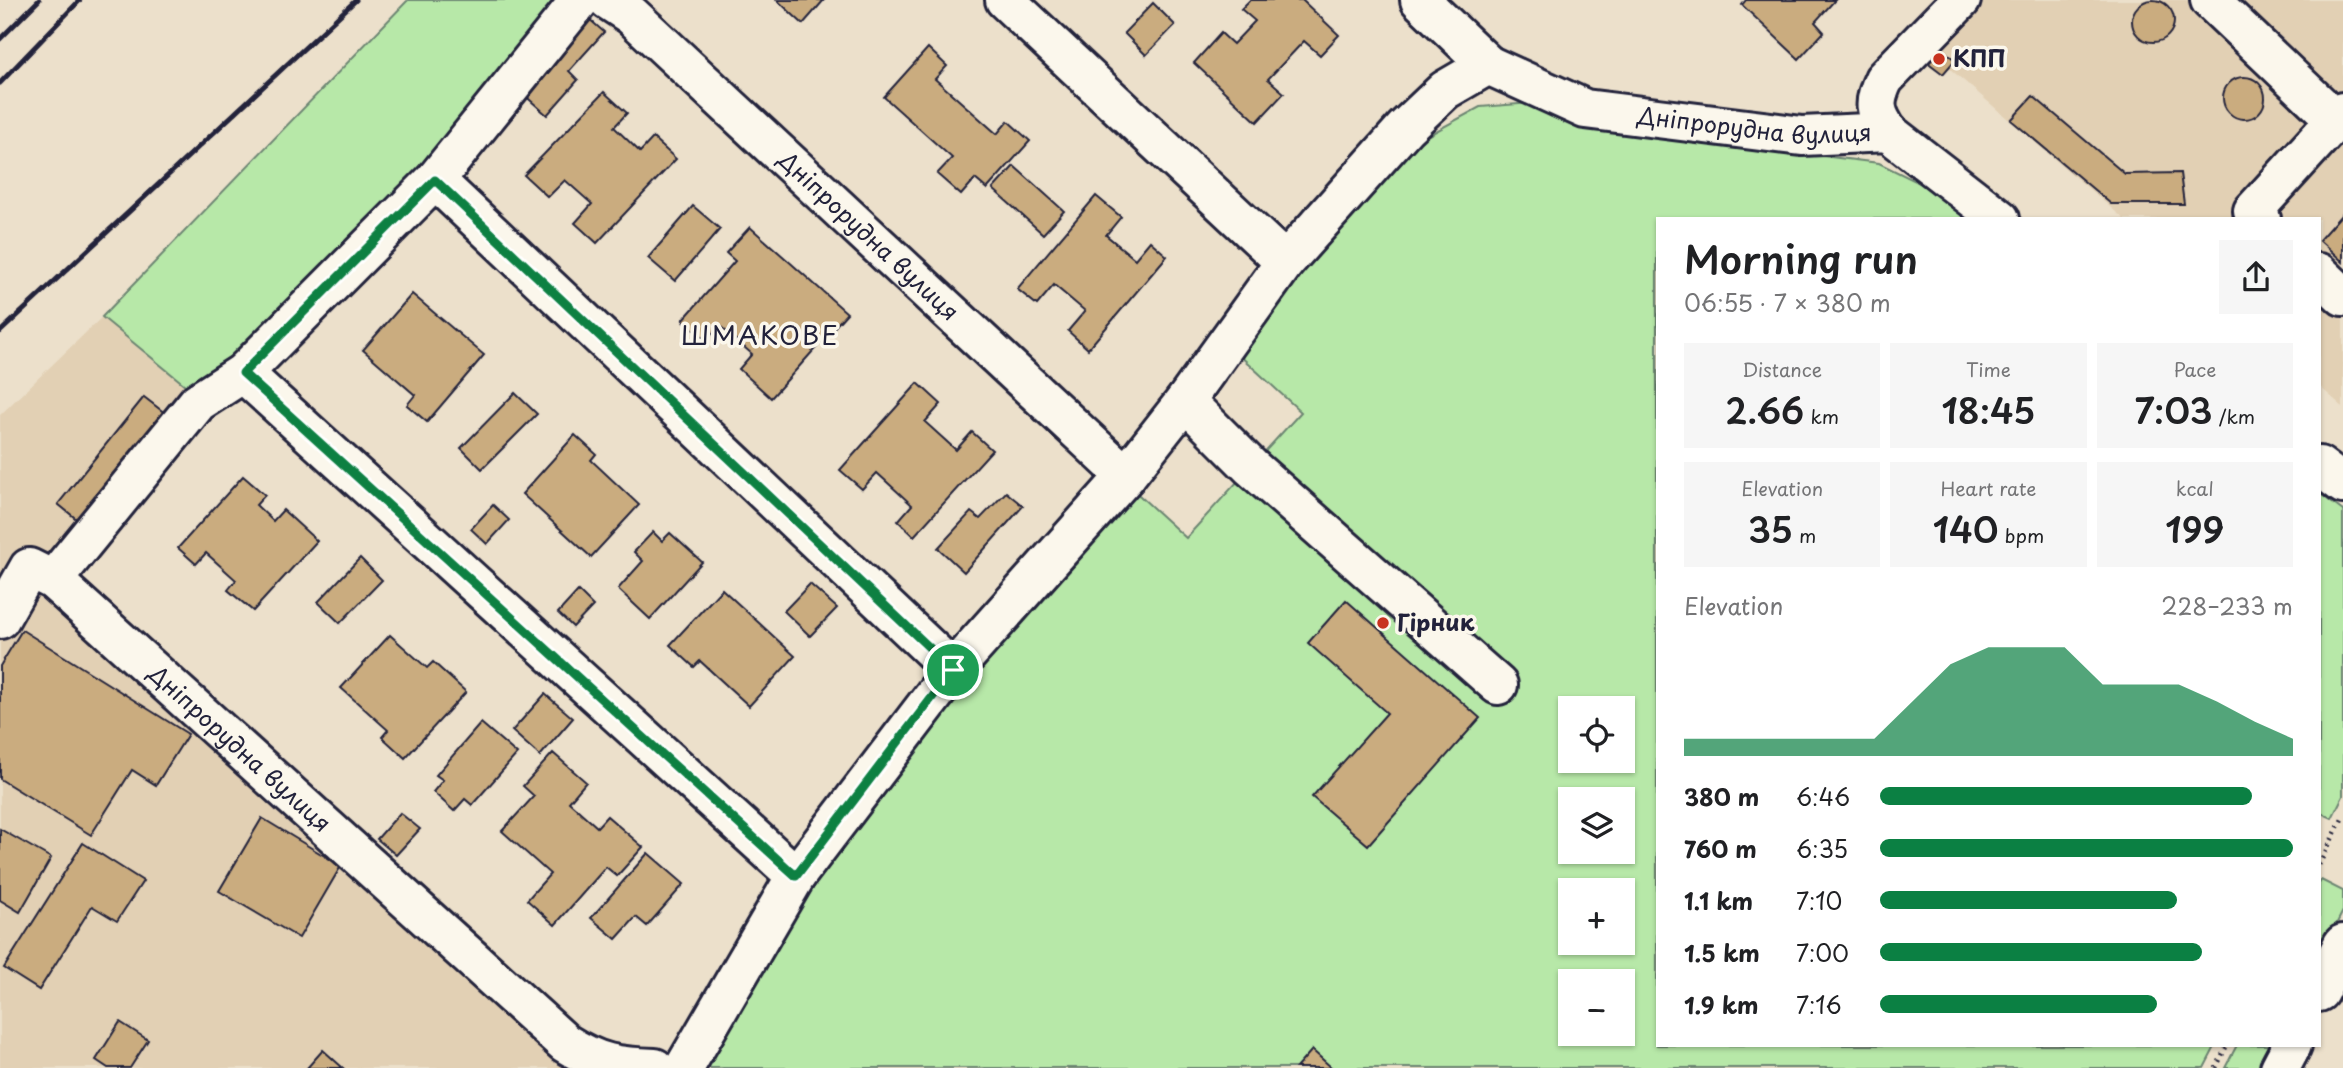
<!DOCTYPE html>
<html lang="en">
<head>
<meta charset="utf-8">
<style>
	:root { --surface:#fff; --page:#f6f6f6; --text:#202124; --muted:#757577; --accent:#0b8043 }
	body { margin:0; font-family:"Playpen Sans",sans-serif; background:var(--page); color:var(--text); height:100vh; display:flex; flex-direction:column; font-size:26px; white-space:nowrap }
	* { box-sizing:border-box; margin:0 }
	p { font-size:23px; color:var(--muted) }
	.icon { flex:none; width:38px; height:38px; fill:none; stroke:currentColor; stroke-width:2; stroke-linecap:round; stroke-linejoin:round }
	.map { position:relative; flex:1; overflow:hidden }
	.panel { position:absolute; left:1656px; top:217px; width:665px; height:830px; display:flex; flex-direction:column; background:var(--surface); border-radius:0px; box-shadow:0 2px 5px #0004 }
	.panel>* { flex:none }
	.controls { position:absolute; left:1558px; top:696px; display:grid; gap:14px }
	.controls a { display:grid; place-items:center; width:77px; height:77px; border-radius:0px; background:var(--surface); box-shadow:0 2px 5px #0004; font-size:35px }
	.pin { position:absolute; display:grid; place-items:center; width:60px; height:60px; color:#fff; margin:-30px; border:4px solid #fff; border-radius:50%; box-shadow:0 2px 7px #0007 }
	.round { display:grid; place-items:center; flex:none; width:74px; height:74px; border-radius:0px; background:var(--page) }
	.overview { display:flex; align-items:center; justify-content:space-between; height:119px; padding:0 28px }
	h1 { font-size:38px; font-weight:600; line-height:52px }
	.stats { display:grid; grid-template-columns:repeat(3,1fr); gap:10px; height:119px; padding:7px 28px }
	.stats div { display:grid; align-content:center; border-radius:0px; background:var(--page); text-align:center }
	.stats b { font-size:35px; font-weight:600 }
	.stats small { font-size:19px; font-weight:400 }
	.stats p { font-size:19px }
	.chart { height:196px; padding:14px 28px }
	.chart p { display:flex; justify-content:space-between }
	.chart svg { width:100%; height:126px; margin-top:7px; fill:var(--accent); opacity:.7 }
	ul { padding:0 28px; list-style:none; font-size:23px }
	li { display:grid; grid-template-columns:112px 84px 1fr; align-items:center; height:52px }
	li i { height:18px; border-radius:9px; background:var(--accent) }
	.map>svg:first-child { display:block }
	.built { fill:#e2d0b4 }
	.green { fill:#b7e8a8; stroke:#6c8572; stroke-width:2; fill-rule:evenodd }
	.building { fill:#caac7f; stroke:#22223b; stroke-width:2 }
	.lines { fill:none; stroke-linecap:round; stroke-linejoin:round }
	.minor-casing { stroke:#22223b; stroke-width:44 }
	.path { stroke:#22223b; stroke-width:4.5; stroke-dasharray:2 5; stroke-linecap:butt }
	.minor { stroke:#fbf7ec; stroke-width:38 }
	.rail { stroke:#22223b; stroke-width:5 }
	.route-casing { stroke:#fff; stroke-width:14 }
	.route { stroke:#0b8043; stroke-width:9 }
	.poi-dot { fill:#c8321e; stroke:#fbf7ec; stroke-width:2.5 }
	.labels { text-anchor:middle; stroke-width:7; stroke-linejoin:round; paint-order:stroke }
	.poi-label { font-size:23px; font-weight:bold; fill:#22223b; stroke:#fbf7ec; text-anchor:start }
	.street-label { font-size:23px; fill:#22223b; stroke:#fbf7ec }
	.quarter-label { font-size:26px; letter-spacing:2px; fill:#22223b; stroke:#fbf7ec }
</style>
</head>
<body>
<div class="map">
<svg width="2343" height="1068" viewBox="0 0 2343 1068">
	<rect width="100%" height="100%" fill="#ece0cb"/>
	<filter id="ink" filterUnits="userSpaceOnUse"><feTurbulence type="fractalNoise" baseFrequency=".0143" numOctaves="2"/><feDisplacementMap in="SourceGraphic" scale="14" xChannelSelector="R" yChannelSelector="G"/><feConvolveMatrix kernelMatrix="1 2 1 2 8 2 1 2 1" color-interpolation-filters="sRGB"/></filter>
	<g filter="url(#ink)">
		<!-- built -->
		<g class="built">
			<path d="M1936,0H2343V407L2319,386V219H2124L1949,68L1943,74L1899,35Z"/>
			<path d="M102,317L191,390L39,573L574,1068H0V415Z"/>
		</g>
		<!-- green -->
		<g class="green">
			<path d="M408,0H561L426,173L236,361L191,390L102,317Z"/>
			<path d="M1532,103L1790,152L1879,163L1930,188L1969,219H1657V1045H2216L2204,1068H699L804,884L958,681L1129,486L1186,538L1301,412L1237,353L1306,259L1414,143L1480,107ZM1570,709H1622V761H1570ZM1570,800H1622V852H1570ZM1570,891H1622V943H1570ZM1570,982H1622V1034H1570Z"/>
			<path d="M2319,493L2343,511V796L2332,818L2319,812Z"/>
			<path d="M2321,880L2343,891V911L2319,958V884Z"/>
			<path d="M2237,1045H2274L2262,1068H2225Z"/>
		</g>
		<!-- building -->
		<g class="building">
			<circle cx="2153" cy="21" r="21"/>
			<path d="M777,0H824L803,24Z"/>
			<path d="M1250,0H1302L1339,35L1320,55L1304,41L1268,79L1284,93L1257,122L1194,63L1221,33L1233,44L1255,21L1241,9Z"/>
			<path d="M1746,0H1835L1815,22L1824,32L1799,59L1742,5Z"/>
			<path d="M1153,3L1175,25L1146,55L1124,33Z"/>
			<path d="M588,18L604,32L569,71L578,80L547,115L522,93Z"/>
			<path d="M1935,43L1955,60L1943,74L1922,58Z"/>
			<path d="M928,48L947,66L935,79L997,134L1008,121L1030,141L987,189L975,179L961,195L937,174L952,158L884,97Z"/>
			<circle cx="2244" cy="98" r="21"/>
			<path d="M604,92L627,113L614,127L640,152L653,138L676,159L597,243L575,223L592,204L565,180L548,197L524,175Z"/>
			<path d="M2033,96L2125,174L2180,173L2184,204H2111L2011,120Z"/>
			<path d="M1014,166L1064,211L1043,234L993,189Z"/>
			<path d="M1096,196L1121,217L1106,235L1135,259L1150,241L1167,256L1088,349L1068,331L1085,311L1054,285L1037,305L1017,289Z"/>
			<path d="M693,206L720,229L675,281L648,258Z"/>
			<path d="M2343,213V262L2319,240Z"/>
			<path d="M750,227L847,313L771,398L739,369L752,354L720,326L706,340L683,320L735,261L726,253Z"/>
			<path d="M412,294L484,355L427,422L407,405L415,395L363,350Z"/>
			<path d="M918,383L941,404L925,422L956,450L972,432L992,450L914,536L898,521L912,505L877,473L862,489L840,470Z"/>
			<path d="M515,393L537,414L482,469L461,448Z"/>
			<path d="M144,397L166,414L79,521L58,504Z"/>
			<path d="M575,435L596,454L591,460L639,505L591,557L522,494Z"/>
			<path d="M243,476L265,495L256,505L273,521L283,510L317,541L253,611L228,590L236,580L206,553L196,564L178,548Z"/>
			<path d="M1006,492L1023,506L964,572L938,548L971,512L980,519Z"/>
			<path d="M493,505L509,520L487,544L471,529Z"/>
			<path d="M653,532L662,541L670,533L702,562L650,619L618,589L643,561L634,552Z"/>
			<path d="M360,558L382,580L340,623L318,602Z"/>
			<path d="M810,584L837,608L810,636L784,611Z"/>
			<path d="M722,589L795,656L749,706L700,661L694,667L670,645Z"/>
			<path d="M578,591L593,606L573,627L558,613Z"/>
			<path d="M1346,600L1480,718L1368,845L1312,797L1387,713L1308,643Z"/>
			<path d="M22,630L188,734L156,785L132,770L91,835L0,779V666Z"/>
			<path d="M390,635L427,668L433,662L466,692L405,758L382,737L388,730L341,688Z"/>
			<path d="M545,694L573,718L540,756L512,731Z"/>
			<path d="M481,723L517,754L472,805L465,799L454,811L433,792L443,780L436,775Z"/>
			<path d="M553,753L586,782L569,802L597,827L607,816L643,847L617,876L606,867L555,925L527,900L550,874L502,831L534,796L523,786Z"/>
			<path d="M400,813L420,829L396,855L377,839Z"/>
			<path d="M262,818L341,866L299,938L219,891Z"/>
			<path d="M0,829L51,858L20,912L0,900Z"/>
			<path d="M83,843L143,881L117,921L92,906L39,990L4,968Z"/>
			<path d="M648,853L684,884L647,926L636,917L616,939L591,918Z"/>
			<path d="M120,1022L148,1040L130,1068H108L96,1060Z"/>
			<path d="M323,1050L343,1068H307Z"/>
			<path d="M1312,1050L1332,1068H1296Z"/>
		</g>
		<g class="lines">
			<defs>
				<g id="minor">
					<path id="s1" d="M580,0L435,180L243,373L198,402L53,580L565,1043C598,1064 617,1067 655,1068"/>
					<path id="s2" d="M608,0L631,15L1126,476"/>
					<path d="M1005,0L1285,262"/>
					<path d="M1420,0L1488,65"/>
					<path d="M2210,0L2336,120"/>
					<path d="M1888,132C1874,111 1873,102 1884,79L1961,0"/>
					<path d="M435,180L953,670"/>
					<path d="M2261,219L2253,211L2343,112"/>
					<path d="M2319,273L2343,296"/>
					<path d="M243,373L796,876"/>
					<path d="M1185,401L1251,467L1498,685"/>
					<path d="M2319,466L2343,484"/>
					<path d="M0,619L29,568L53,580"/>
					<path d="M2319,992L2343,944"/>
					<path id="s3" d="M684,1068L796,876L953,670L1126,476L1185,401L1285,262L1405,128L1445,90L1488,65L1585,109L1802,136L1888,132L2000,219"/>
					<path d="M2280,1068L2292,1045"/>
				</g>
			</defs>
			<!-- minor casing -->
			<use href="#minor" class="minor-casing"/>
			<!-- path -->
			<g class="path">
				<path d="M2319,865L2343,817"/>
				<path d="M2216,1068L2227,1045"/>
			</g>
			<!-- minor -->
			<use href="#minor" class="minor"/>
			<!-- rail -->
			<g class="rail">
				<path d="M0,39L39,0"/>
				<path d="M0,83L80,0"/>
				<path d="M0,332L356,0"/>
			</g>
		</g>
	</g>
	<g class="lines" filter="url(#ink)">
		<defs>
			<path id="route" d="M435,180L953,670L796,876L243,373Z"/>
		</defs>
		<!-- route casing -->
		<use href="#route" class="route-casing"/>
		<!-- route -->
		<use href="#route" class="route"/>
	</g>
	<!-- markers -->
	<g class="poi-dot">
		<circle cx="1939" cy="59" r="7"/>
		<circle cx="1383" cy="623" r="7"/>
	</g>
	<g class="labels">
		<!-- poi labels -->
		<g class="poi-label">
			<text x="1953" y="67">КПП</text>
			<text x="1397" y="631">Гірник</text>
		</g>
		<!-- street labels -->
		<g class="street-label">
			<text dy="8" stroke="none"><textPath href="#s3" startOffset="1570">Дніпрорудна вулиця</textPath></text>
			<text dy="8" stroke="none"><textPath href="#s2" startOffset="352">Дніпрорудна вулиця</textPath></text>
			<text dy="8" stroke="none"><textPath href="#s1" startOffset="1038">Дніпрорудна вулиця</textPath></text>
		</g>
		<!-- quarter labels -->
		<g class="quarter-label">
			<text x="760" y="345">ШМАКОВЕ</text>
		</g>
	</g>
</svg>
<div class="controls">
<a><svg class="icon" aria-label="locate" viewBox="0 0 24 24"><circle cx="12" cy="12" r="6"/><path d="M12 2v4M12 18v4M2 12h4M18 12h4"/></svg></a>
<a><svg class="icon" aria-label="layers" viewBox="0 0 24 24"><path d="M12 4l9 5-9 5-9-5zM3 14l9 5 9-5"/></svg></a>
<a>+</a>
<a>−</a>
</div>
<div class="pin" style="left:953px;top:670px;background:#1e9e55"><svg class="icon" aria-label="arrive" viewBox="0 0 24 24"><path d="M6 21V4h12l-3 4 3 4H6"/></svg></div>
<section class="panel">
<div class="overview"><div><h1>Morning run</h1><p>06:55 · 7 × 380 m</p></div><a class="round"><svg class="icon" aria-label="share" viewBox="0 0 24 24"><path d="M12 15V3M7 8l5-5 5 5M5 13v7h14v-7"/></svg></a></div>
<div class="stats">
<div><p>Distance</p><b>2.66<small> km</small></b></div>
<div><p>Time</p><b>18:45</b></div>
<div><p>Pace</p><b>7:03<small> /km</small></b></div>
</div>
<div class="stats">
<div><p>Elevation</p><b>35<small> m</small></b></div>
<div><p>Heart rate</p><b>140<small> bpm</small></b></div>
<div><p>kcal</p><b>199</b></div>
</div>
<div class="chart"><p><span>Elevation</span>228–233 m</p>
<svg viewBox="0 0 160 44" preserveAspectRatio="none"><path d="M0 44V38L10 38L20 38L30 38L40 38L50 38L60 25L70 12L80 6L90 6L100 6L110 19L120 19L130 19L140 25L150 32L160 38V44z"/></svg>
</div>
<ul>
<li><b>380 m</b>6:46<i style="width:90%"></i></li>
<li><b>760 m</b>6:35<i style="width:100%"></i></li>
<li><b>1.1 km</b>7:10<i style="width:72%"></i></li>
<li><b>1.5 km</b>7:00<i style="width:78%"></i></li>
<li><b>1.9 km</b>7:16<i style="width:67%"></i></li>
</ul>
</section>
</div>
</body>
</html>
